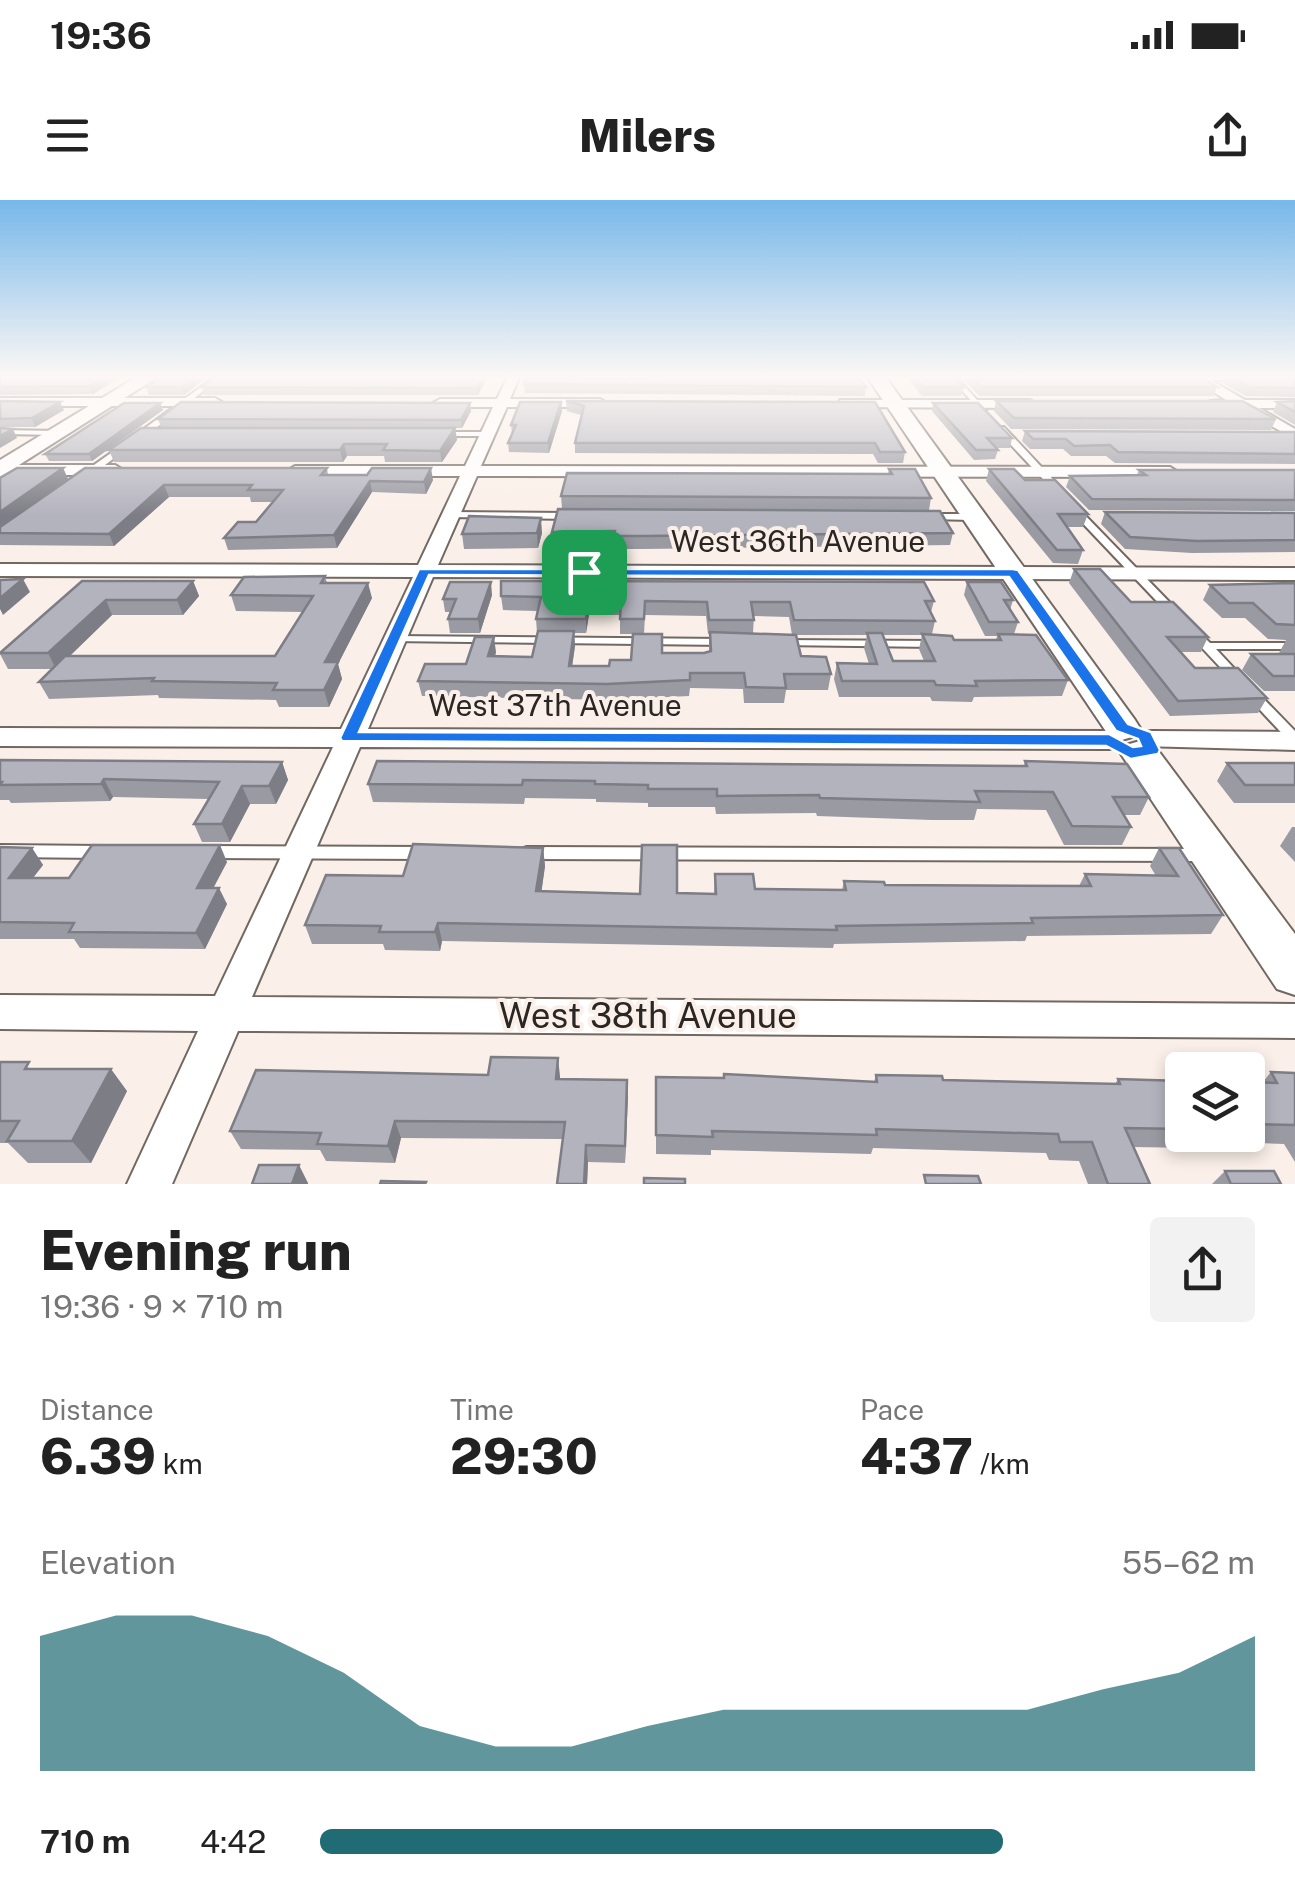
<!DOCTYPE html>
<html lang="en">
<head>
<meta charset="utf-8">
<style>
	:root { --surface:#fff; --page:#f2f2f2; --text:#222; --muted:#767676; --accent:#216b74 }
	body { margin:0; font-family:"Public Sans",sans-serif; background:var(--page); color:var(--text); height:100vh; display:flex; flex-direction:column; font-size:38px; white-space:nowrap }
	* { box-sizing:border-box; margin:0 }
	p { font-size:32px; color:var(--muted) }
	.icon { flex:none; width:55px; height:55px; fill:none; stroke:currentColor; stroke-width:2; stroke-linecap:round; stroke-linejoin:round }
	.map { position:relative; height:984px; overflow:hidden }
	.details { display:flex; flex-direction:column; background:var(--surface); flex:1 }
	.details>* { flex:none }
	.fabs { position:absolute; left:1165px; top:852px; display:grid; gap:20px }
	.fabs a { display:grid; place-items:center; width:100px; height:100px; border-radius:10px; background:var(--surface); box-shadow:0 5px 15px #0003; font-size:50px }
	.pin { position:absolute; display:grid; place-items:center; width:85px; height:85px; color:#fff; margin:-42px; border-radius:20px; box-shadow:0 5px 15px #0006 }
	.round { display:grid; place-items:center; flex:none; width:105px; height:105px; border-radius:10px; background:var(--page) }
	.summary { display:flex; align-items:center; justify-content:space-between; height:170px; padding:0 40px }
	h1 { font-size:55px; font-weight:800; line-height:75px }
	.stats { display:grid; grid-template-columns:repeat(3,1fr); gap:15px; height:170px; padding:10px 40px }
	.stats div { display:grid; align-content:center }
	.stats b { font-size:50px; font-weight:800 }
	.stats small { font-size:28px; font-weight:400 }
	.stats p { font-size:28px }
	.chart { height:280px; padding:20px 40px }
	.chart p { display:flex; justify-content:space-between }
	.chart svg { width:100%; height:180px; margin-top:10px; fill:var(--accent); opacity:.7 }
	ul { padding:0 40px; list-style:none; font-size:32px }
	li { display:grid; grid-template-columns:160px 120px 1fr; align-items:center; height:75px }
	li i { height:25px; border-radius:12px; background:var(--accent) }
	.status { display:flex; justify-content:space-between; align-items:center; height:70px; padding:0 50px; background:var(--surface); direction:ltr }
	.status svg { height:28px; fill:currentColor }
	header { display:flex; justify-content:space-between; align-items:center; height:130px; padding:0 40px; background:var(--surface); font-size:45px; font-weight:800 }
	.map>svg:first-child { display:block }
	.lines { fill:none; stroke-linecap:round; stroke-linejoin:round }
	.lane-casing { stroke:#726862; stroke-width:4 }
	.street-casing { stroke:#726862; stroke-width:4 }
	.secondary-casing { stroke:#726862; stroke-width:4 }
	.lane { fill:#fff; fill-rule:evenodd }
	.street { fill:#fff; fill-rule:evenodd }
	.secondary { fill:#fff; fill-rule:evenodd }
	.wall { fill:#9a9aa3; fill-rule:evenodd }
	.shaded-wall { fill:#7d7d85 }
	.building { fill:#b3b3be; stroke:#7d7d85; stroke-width:2.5 }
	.route { fill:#1a73e8; stroke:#fff; stroke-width:2.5; fill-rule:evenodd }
	.labels { text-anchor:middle; stroke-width:8; stroke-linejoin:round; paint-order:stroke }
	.street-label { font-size:30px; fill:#2a2623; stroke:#fbf0e9 }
	.near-street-label { font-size:35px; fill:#2a2623; stroke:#fbf0e9 }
</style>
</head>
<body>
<div class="status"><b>19:36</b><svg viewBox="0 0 49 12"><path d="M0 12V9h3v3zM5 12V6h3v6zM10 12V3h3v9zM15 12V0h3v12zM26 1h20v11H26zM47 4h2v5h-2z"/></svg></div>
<header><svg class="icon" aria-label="menu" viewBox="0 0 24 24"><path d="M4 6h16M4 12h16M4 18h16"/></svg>Milers<svg class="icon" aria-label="share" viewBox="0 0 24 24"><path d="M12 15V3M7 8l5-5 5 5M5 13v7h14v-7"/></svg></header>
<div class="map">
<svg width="1295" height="984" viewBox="0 0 1295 984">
	<rect width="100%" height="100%" fill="#fbf0e9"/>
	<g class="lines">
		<defs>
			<g id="lane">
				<path d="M213,178H220L143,238H137V234Z"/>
				<path d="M950,178H957L986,210V212H982Z"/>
				<path d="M1191,178H1247L1244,180H1194Z"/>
				<path d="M998,227H1004L1062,289V293H1056L998,231Z"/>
				<path d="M0,230L60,231L64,233L60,235L0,234Z"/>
				<path d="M437,232H488L492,234L488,236H437Z"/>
				<path d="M121,246L128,248L90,276H84V272Z"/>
				<path d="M1075,307L1078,308L1176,409L1177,411L1176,413H1168L1072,312L1071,310Z"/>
				<path d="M451,312L570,313L575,316L570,319L448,317L447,315Z"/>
				<path d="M930,314H973L978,317L973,320L927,319L925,317Z"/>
				<path d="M1193,429L1197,430L1210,443H1295V449H1216L1244,479L1238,483L1234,482L1189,434L1187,432L1189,430Z"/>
				<path d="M393,436L726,439L732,442L726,445L389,441L387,439Z"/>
				<path d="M781,440L936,441L942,444L936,447L777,445L775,443L777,441Z"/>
				<path d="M1252,490L1256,491L1295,531V543L1290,542L1248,497L1246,494L1248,491Z"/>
				<path d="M0,645L102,646L108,648L110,652L108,656L102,658L0,657Z"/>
				<path d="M207,646L427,647L433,649L435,653L433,657L427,659L207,658L201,656L199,652L201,648Z"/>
				<path d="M527,647L1202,649L1208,651L1210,655L1208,659L1202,661L527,659L521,657L519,653L521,649Z"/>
			</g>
			<g id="street">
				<path d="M507,178H519L510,199H600L607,203L600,207H507L481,266L1170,267L1178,272L1170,277L477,276L438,365L1295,368V380L433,377L368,529L1109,531L1119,534L1122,540L1119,546L1109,549L360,547L252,797L1295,804V838L238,831L172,984H127L198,831L0,829V795L215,796L333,547L0,546V528L341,529L413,377L0,376V364L418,365L460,276H295L287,271L295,266H465L493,207H440L433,203L440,199H497Z"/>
				<path d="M1192,178H1207L1245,200H1295V208H1259L1295,229V239L1239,208L1210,207V201L1226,200Z"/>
				<path d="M0,198H215L222,202L215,206H0Z"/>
				<path d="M840,200H1030L1037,204L1030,208L845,207L838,203Z"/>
				<path d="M0,265H115L123,270L115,275H0Z"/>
				<path d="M1151,531L1295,532V550L1141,546L1138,540L1141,534Z"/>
			</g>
			<g id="secondary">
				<path d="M135,178H156L0,277V260Z"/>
				<path d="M868,178H886L1135,520L1140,528L1135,536L1122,540L1109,536Z"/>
				<path d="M1140,541L1154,545L1295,734V795L1277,789L1121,554L1126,545Z"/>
			</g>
		</defs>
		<!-- lane casing -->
		<use href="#lane" class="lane-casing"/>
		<!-- street casing -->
		<use href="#street" class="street-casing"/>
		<!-- secondary casing -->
		<use href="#secondary" class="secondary-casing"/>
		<!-- lane -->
		<use href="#lane" class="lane"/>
		<!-- street -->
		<use href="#street" class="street"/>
		<!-- secondary -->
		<use href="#secondary" class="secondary"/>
	</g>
	<!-- wall -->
	<g class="wall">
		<path d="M0,178H119L93,194L0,195Z"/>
		<path d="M206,178L184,195H149L146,187Z"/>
		<path d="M214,178H487L478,195H204L202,187Z"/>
		<path d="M907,178H955L964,187L961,196H922Z"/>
		<path d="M962,178H1203L1217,187L1213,196H979Z"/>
		<path d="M1227,178H1295V197L1246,196L1224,184Z"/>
		<path d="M524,184L866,187L865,196L525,193Z"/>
		<path d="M0,201L64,210L35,227H0Z"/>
		<path d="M566,201L875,202L905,252L903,263H878L873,254L575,253V243L581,215L567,211Z"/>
		<path d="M996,201L1276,219L1271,230L1011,229L994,211Z"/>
		<path d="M1295,201V225L1273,212L1277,202Z"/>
		<path d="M561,202L562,211L549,253L509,252L508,243L512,234L511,225Z"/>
		<path d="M160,203L163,210L92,261H49L45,254Z"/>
		<path d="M470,203L471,211L462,228L161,227L158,219Z"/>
		<path d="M933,203L1012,238L1010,248H996L998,250L995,259L974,260L932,211Z"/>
		<path d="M455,228L457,240L442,262H385L384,256H347L343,262H114L109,250Z"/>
		<path d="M1025,231L1295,232V264L1115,263L1106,256H1071L1063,249H1030L1022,241Z"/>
		<path d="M63,268L68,279L327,268L328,275L433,280L426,294L372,292L337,348L228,350L224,338L256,322L273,302H251L250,297H169L114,346L0,345V278Z"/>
		<path d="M889,269L931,298L929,310L562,309L561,296L888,274Z"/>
		<path d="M989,269L1025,280L1088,314L1083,327H1067L1083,350L1078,364L1053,363L986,281Z"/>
		<path d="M1139,270H1295V311L1089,310L1066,287L1070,276L1137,275Z"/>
		<path d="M558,309L953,333L950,345L644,349H615L614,344L553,345L552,332Z"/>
		<path d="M1105,312L1295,313V352L1192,353L1125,349L1101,324Z"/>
		<path d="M542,333L538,348L464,349L462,334Z"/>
		<path d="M1074,369L1131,402L1208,437L1201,452H1180L1195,468L1267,498L1258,513L1170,516L1069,383Z"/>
		<path d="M325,376L327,383L372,398L338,464L342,479L329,507H279L276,500L159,498L158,495L49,499L39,482L52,469H8L0,454L82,381H193L199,396L183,415H112L70,456H275L303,412L236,411L231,395Z"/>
		<path d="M967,382L1013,400L1010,410L1018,422L1014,434L1068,480L1062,496L974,497L972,502L932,501L930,497H839L834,479L837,463L869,464L864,448L867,435H796L801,456L831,474L828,490H786L784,503H744L743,489L690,488L689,496L608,500L422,496L418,481L496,452L495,457H532L537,433L536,419L537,411L503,410L501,396L934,401L931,412L935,421L932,434L954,440H996L997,436H985L964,395ZM589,415H620V434H644L645,415L706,416L708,434H709V452L662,453L609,466H572L575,446L574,433H586ZM754,416L789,417L792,435L753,433ZM883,435H922L919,449L924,461H893Z"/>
		<path d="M1295,383V491H1264L1242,470L1251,454H1281L1279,453L1286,440L1268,439L1245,418H1222L1203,400L1210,385Z"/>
		<path d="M492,395L480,433H450L448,419L450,412H445L443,399Z"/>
		<path d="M0,560L282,562L288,580L276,604H250L230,642H202L194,624L208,599L113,597L110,601L11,603L9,600H0Z"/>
		<path d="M1025,561L1149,597L1140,615H1124L1131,627L1122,645H1064L1046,610L977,609L974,620H932L817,616L816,613L716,614L715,607H648V603L596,602V599L525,598L524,604L373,602L368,584L1024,566Z"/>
		<path d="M1227,563H1295V603H1234L1217,581Z"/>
		<path d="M1292,627H1295V662L1280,646Z"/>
		<path d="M0,647L32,648L43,665L33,678H69L227,662L213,688L227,704L205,749L80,748L74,739H0Z"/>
		<path d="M543,648L545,666L541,692L714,694L715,674L755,689L842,690L844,681L885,685L1079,686L1085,674L1156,676L1150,666L1159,648L1223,715L1211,734L1027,736L1025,741L834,744L833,748L442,741L440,751L385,750L383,744H312L305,725L403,676Z"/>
		<path d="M0,862L35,869L127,891L91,963H28L8,943H0Z"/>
		<path d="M1271,872L1295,873V962L1284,944L1200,941L1195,948L1133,947L1150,984H1088L1079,961L1049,960L1046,953L873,948L871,954L711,950V955L656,954V877L874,882L876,875L943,880L1115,884L1118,879L1182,881V935H1248V882L1262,883Z"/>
		<path d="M560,876V879L627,880L625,963L588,962L587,984H557L563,939L401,938L395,963L326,961L320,950L241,949L230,931Z"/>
		<path d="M1225,971L1281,984H1212Z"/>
	</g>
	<!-- shaded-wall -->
	<g class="shaded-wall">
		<path d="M103,178H119L93,194L90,186Z"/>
		<path d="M194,178H206L184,195L181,187Z"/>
		<path d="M482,178H487L478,195L477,188Z"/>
		<path d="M60,202L64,210L35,227L32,218Z"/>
		<path d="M561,202L562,211L549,253L548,243Z"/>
		<path d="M160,203L163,210L92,261L89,254Z"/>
		<path d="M470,203L471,211L462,228L461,220Z"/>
		<path d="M455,228L457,240L442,262L440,251Z"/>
		<path d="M13,229L17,238L0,248V236Z"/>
		<path d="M344,244L347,256L343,262L340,250Z"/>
		<path d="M63,268L68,279L0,328V312Z"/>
		<path d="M431,268L433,280L426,294L424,282Z"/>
		<path d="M370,281L372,292L337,348L334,335Z"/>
		<path d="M164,285L169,297L114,346L109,334Z"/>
		<path d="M541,318L542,333L538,348L537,333Z"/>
		<path d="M23,379L30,392L3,415L0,409V398Z"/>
		<path d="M193,381L199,396L183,415L177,400Z"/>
		<path d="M491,382L492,395L480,433L478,419Z"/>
		<path d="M368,383L372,398L338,464L342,479L329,507L324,490L325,462Z"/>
		<path d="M106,400L112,415L56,469L48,453Z"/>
		<path d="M589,400V415L586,433V419Z"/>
		<path d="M574,431L575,446L570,481L569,466Z"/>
		<path d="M494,437L496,452L490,472L488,456Z"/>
		<path d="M282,562L288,580L276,604L269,586Z"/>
		<path d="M104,579L113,597L110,601L101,584Z"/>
		<path d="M242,586L250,604L230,642L222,624Z"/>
		<path d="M220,645L227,662L205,704L197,688Z"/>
		<path d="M32,648L43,665L20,694L9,678Z"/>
		<path d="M543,648L545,666L539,710L536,691Z"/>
		<path d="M219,688L227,704L205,749L196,733Z"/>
		<path d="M438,723L442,741L440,751L435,732Z"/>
		<path d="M558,858L560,876L558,897L556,879Z"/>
		<path d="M111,869L127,891L91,963L72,941Z"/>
		<path d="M627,880L628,898L625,963V946Z"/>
		<path d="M395,921L401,938L395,963L388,946Z"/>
		<path d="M586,945L588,962L587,984H584Z"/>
		<path d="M299,965L308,983V984H292Z"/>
	</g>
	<!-- building -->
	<g class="building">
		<path d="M0,178H103L90,186L0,187Z"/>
		<path d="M159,178H194L181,187H146Z"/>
		<path d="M214,178H482L477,188L202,187Z"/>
		<path d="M527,178H859L866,187L524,184Z"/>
		<path d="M916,178H955L964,187H923Z"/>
		<path d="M973,178H1203L1217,187H981Z"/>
		<path d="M1234,178H1295V188L1250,187Z"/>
		<path d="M0,201L60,202L32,218L0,219Z"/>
		<path d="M566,201L875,202L905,252H880L875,243H575L584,206Z"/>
		<path d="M996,201H1242L1276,219L1014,218Z"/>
		<path d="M1295,201V212L1277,202Z"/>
		<path d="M181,202L470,203L461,220L158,219Z"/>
		<path d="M520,202H561L548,243H508L516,225H511Z"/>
		<path d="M124,203H160L89,254H45Z"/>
		<path d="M933,203H978L1012,238H987L998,250H976Z"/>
		<path d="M0,228L13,229L0,236Z"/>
		<path d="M141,228H455L440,251L383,250L387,244H344L340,250H109Z"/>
		<path d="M1025,231L1295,232V254L1118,252L1110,245L1074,246L1066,239H1033Z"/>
		<path d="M17,268H63L0,312V278Z"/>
		<path d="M85,268H327L321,275H367L372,268H431L424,282L370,281L334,335L224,338L238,322H256L283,290H248L252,285H164L109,334L0,333V327Z"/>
		<path d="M889,269H915L931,298L561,296L567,273L892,274Z"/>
		<path d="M989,269H1014L1025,280H1055L1088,314H1058L1083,350H1057Z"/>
		<path d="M1139,270H1295V300L1092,299L1070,276L1146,275Z"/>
		<path d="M558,309L940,311L953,333L644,336H614L615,331L552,332Z"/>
		<path d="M1105,312L1295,313V340L1197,341L1130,337Z"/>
		<path d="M469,316L541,318L537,333L462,334Z"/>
		<path d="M1074,369H1100L1131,402H1173L1208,437H1167L1195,468H1238L1267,498L1178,501Z"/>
		<path d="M325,376L321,383H368L325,462H338L324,490H273L277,483L152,481L154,478L39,482L65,456H275L313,396L231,395L244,377Z"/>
		<path d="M23,379L0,398V380Z"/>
		<path d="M82,381H193L177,400H106L48,453H0Z"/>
		<path d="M501,381L924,382L934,401H925L935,421L794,420L790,402H751L754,420H709L707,402L645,401L644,419H620L621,401L589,400L586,419H536L541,397L501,396Z"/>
		<path d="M450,382H491L478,419H448L456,399H443Z"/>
		<path d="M967,382H1001L1013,400H1004L1018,422H989Z"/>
		<path d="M1295,383V425L1276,424L1253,403H1229L1210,385Z"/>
		<path d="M538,431H574L569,466H609L610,460H631L633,434H662V453H704L711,451L710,432L796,435L801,456L826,457L831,474H784L786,488L746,487L744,473H690V480L607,484L418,481L425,464H466L475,437H494L488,456L532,457Z"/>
		<path d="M867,433H882L893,461H935L922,434L952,436L954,440H1001L998,434L1036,435L1068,480L975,481L977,486L936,485L934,481H842L837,463L877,464Z"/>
		<path d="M1251,454H1295V476H1273Z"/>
		<path d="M0,560L282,562L269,586H242L222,624H194L219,582L104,579L101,584L0,585L2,582H0Z"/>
		<path d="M377,561L1027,566L1025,561L1127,564L1149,597H1113L1131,627L1072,626L1053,592L975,591L980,602L937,601L820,598L819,595L717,596V589H648V585L595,584V581L523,580L522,585L368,584Z"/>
		<path d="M1227,563H1295V585H1245Z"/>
		<path d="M413,644L543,648L536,691L640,694L642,645H677V693L716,694L715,674H753L755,689L846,690L844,681L884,682L885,685L1091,686L1085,674L1178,676L1159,648H1179L1223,715L1031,718L1033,723L836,726L837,730L438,723L435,732H379L381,726L305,725L326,675L403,676Z"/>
		<path d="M92,645H220L197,688H219L196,733L69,732L74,723L0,722V647L32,648L9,678H69Z"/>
		<path d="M491,857L558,858L556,879L627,880L625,946L586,945L584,984H557L565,922L395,921L388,946L317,944L321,933L230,931L256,870L488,875Z"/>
		<path d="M0,862H29L25,869H111L72,941H7L19,921H0Z"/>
		<path d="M1271,872L1295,873V925L1248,924V882L1277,883Z"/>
		<path d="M724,874L877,882L876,875L942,876L943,880L1120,884L1118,879L1182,881V929L1125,928L1150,984H1108L1092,942H1060L1058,934L876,929L877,935L712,931L713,937L656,935V877L724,878Z"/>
		<path d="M259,965H299L292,984H252Z"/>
		<path d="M1225,971H1274L1281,984H1231Z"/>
		<path d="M924,975L978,976L981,984H926Z"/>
		<path d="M644,978L685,979V984H644Z"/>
		<path d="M381,981L426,982L425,984H380Z"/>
	</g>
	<!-- sky -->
	<linearGradient id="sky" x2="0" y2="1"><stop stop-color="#77b7ea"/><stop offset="0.56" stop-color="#fdf8f5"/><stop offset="1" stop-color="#fdf8f5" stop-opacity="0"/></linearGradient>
	<rect width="1295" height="316" fill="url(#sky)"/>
	<!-- route -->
	<path class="route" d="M419,369H1013L1018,370L1128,524L1151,532L1160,550L1158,554L1131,559L1106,546L342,541L340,538ZM429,375L1009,377L1116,531L1138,539L1141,546L1133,547L1109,534L359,532Z"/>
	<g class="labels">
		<!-- street labels -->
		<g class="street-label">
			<text x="798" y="352">West 36th Avenue</text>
			<text x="555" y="516">West 37th Avenue</text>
		</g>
		<!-- near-street labels -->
		<g class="near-street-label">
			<text x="648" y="828">West 38th Avenue</text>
		</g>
	</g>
</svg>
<div class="fabs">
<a><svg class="icon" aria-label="layers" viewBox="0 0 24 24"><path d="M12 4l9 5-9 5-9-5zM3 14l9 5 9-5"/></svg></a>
</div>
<div class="pin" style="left:584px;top:372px;background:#1e9e55"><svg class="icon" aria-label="arrive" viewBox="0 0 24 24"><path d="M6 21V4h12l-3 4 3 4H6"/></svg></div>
</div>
<section class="details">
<div class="summary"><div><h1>Evening run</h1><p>19:36 · 9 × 710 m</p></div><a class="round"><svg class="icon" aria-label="share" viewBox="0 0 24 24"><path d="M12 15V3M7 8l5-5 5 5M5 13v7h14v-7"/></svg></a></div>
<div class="stats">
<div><p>Distance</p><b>6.39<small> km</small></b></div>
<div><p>Time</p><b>29:30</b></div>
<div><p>Pace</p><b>4:37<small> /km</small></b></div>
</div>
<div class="chart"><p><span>Elevation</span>55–62 m</p>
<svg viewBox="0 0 160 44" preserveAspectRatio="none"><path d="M0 44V11L10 6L20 6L30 11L40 20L50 33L60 38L70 38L80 33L90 29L100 29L110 29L120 29L130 29L140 24L150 20L160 11V44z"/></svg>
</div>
<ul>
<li><b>710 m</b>4:42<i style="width:73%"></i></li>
</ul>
</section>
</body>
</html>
